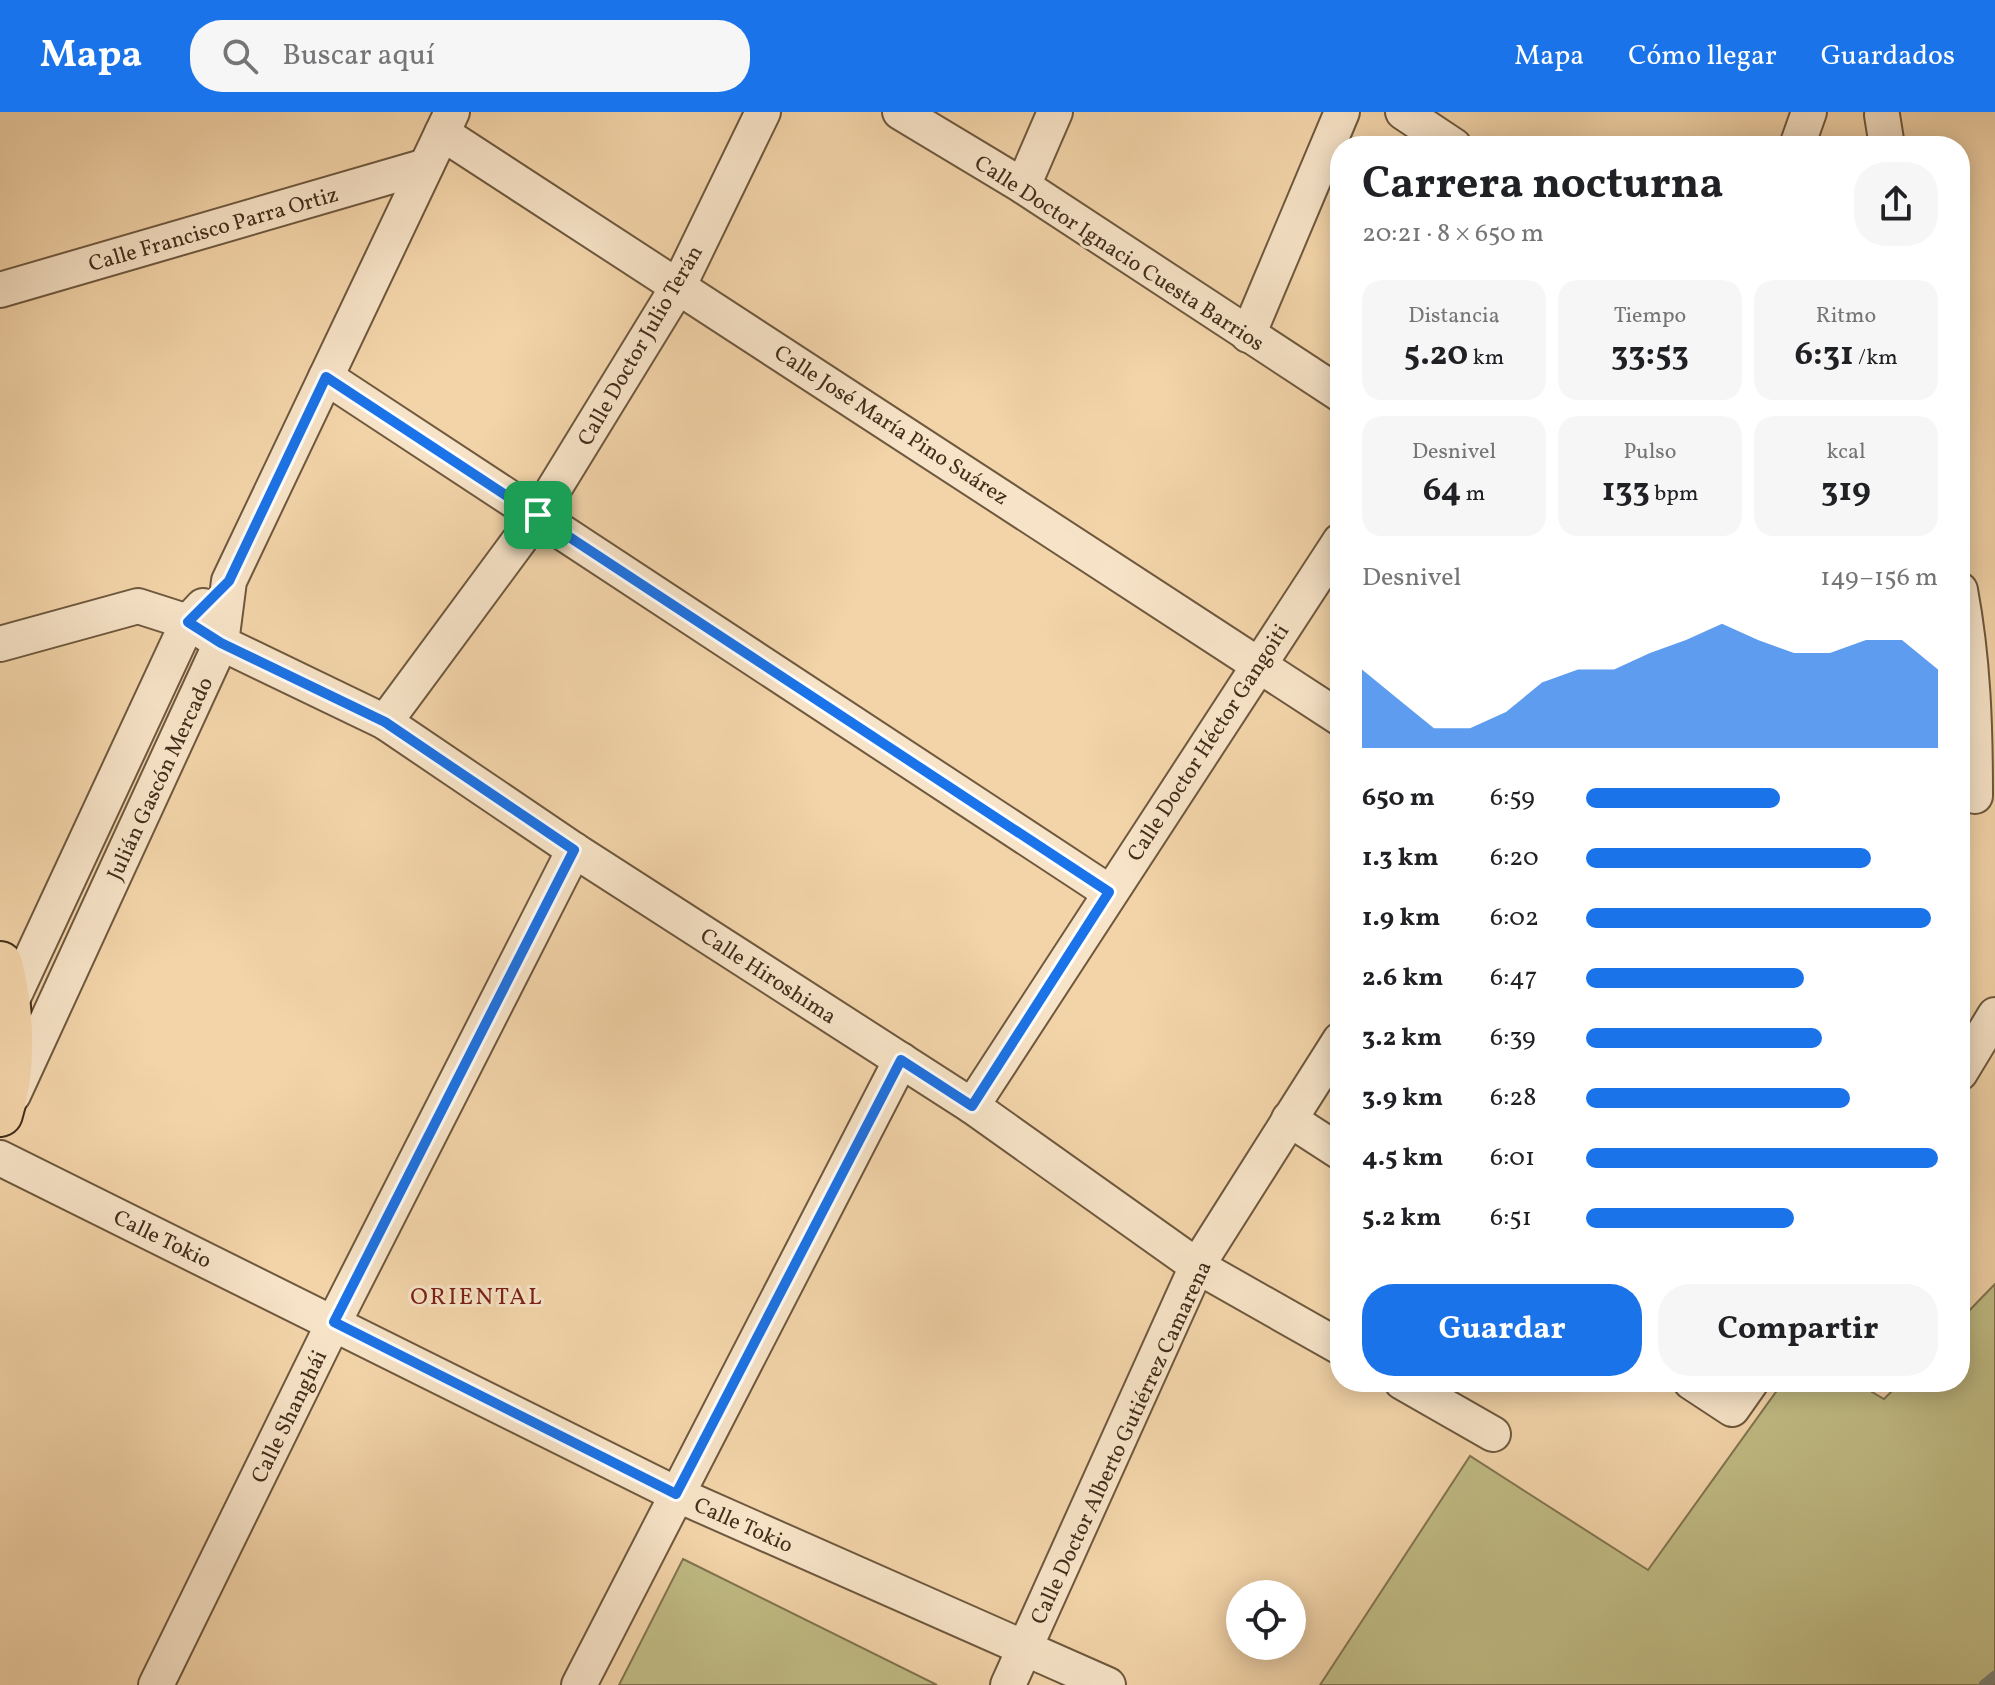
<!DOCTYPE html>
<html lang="es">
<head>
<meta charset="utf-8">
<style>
	:root { --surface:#fff; --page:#f6f6f6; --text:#202124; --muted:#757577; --accent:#1a73e8 }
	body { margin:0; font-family:Vollkorn,serif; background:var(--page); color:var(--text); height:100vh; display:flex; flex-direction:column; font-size:30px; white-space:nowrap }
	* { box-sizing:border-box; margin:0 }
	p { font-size:26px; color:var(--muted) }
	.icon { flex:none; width:44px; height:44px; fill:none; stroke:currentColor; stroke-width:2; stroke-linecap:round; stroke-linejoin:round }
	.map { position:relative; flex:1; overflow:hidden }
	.drawer { position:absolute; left:1330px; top:24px; width:640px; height:1256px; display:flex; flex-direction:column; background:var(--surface); border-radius:32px; box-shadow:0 4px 20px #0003 }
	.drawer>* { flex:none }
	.tools { position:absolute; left:1226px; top:1468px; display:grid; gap:16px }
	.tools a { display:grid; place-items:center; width:80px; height:80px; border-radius:50%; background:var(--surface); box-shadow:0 4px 20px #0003; font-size:40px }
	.pin { position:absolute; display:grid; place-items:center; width:68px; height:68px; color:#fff; margin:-34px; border-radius:16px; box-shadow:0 4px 12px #0006 }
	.round { display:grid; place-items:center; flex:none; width:84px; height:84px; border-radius:32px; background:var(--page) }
	.head { display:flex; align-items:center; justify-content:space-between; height:136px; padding:0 32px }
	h1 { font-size:44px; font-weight:700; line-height:60px }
	.figures { display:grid; grid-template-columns:repeat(3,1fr); gap:12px; height:136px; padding:8px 32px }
	.figures div { display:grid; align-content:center; border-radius:20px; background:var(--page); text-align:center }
	.figures b { font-size:34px; font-weight:700 }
	.figures small { font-size:22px; font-weight:400 }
	.figures p { font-size:22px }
	.chart { height:224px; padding:16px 32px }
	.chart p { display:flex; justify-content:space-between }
	.chart svg { width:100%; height:144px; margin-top:8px; fill:var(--accent); opacity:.7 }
	.action { display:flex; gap:16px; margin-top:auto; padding:16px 32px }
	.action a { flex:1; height:92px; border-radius:32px; background:var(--accent); color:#fff; font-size:32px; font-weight:700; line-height:92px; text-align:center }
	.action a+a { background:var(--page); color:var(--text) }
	ul { padding:0 32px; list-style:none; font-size:26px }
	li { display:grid; grid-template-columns:128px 96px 1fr; align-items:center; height:60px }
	li i { height:20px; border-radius:10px; background:var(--accent) }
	header { display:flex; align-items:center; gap:48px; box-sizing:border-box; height:112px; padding:0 40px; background:var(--accent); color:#fff }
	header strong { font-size:38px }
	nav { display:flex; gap:44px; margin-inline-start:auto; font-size:28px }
	.search { width:560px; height:72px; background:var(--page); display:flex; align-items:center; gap:20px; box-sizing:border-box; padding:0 28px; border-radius:32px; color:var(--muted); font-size:30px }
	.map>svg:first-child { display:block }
	.green { fill:#c0bb84; stroke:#817450; stroke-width:2 }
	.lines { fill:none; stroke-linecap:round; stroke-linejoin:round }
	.stream { stroke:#7c7f77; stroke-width:11 }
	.minor-casing { stroke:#6e583e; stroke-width:38 }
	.major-casing { stroke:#422e1b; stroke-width:48 }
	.minor { stroke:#f7e3c7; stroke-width:34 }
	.major { stroke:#f3d4a9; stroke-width:44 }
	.route-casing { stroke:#fff; stroke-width:16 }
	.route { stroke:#1a73e8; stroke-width:10 }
	.labels { text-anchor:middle; stroke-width:6; stroke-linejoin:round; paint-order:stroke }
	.street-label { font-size:22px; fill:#422e1b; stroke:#f7e3c7 }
	.neighbourhood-label { font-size:24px; letter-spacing:2px; fill:#7a1f14; stroke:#f7e3c7 }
</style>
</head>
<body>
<header>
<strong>Mapa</strong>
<div class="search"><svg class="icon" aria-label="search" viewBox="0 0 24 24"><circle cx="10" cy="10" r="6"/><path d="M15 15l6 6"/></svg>Buscar aquí</div>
<nav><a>Mapa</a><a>Cómo llegar</a><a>Guardados</a></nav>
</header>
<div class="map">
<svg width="1995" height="1573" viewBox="0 0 1995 1573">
	<rect width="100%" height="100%" fill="#f3d4a9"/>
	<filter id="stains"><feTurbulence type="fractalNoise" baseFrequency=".0025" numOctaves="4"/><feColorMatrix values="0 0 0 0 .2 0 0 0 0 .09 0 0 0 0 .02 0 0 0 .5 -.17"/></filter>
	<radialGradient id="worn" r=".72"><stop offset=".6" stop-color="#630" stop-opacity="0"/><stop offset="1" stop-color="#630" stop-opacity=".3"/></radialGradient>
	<!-- green -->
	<g class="green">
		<path d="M1995,1172V1573H1320L1470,1344L1648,1458L1783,1270H1855L1884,1287L1901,1270H1960V1208Z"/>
		<path d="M683,1447L937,1573H619Z"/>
	</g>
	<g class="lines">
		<!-- stream -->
		<path class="stream" d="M1984,1573L1995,1564"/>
		<defs>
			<g id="minor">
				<path d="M900,0L1023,74L1340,282"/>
				<path d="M1403,0L1454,34"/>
				<path d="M1882,3L1887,34"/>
				<path d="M442,21L1340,606"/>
				<path d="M1797,34L1809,0"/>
				<path d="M1023,74L1055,0"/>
				<path d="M0,178L426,54"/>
				<path d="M1248,223L1342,0"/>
				<path d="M326,265L1109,780"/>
				<path d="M1960,478C1973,548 1975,613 1975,684"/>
				<path d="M0,532L138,494L188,510L221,531L385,610L574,738L972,994L1197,1154L1340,1235"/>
				<path d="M385,610L538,403L679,173L763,0"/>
				<path d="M5,903L188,510L203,494"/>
				<path d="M1960,961L1995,903"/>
				<path d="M13,983L221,531L229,469L452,0"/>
				<path d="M972,994L1340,429"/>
				<path d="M1289,1007L1340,1040"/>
				<path d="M0,1046L676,1382L1108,1573"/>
				<path d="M1402,1270L1493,1322"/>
				<path d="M1691,1270L1732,1297L1751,1270"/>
				<path d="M156,1573L334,1210L574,738"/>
				<path d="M579,1573L901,948"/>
				<path d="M1008,1573L1197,1154L1340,928"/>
			</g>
			<path id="major" d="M0,852C12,899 15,955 0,1002"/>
		</defs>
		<!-- minor casing -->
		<use href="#minor" class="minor-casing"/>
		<!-- major casing -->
		<use href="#major" class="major-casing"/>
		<!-- minor -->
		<use href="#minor" class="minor"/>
		<!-- major -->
		<use href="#major" class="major"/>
	</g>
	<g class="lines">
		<defs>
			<path id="route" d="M326,265L1109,780L972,994L901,948L676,1382L334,1210L574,738L385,610L221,531L188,510L229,469Z"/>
		</defs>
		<!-- route casing -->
		<use href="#route" class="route-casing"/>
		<!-- route -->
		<use href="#route" class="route"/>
	</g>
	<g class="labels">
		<!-- street labels -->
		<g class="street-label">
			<text transform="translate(213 116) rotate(-16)" y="8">Calle Francisco Parra Ortiz</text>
			<text transform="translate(1120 140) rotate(33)" y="8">Calle Doctor Ignacio Cuesta Barrios</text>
			<text transform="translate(639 233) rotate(-60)" y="8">Calle Doctor Julio Terán</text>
			<text transform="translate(892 312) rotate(33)" y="8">Calle José María Pino Suárez</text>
			<text transform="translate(1207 630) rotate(-57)" y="8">Calle Doctor Héctor Gangoiti</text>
			<text transform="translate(159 666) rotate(-65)" y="8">Julián Gascón Mercado</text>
			<text transform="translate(769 863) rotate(33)" y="8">Calle Hiroshima</text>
			<text transform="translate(163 1126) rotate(26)" y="8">Calle Tokio</text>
			<text transform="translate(288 1304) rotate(-64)" y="8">Calle Shanghái</text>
			<text transform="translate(1120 1330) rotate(-65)" y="8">Calle Doctor Alberto Gutiérrez Camarena</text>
			<text transform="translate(744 1412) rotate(24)" y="8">Calle Tokio</text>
		</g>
		<!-- neighbourhood labels -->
		<g class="neighbourhood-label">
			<text x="477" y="1192">ORIENTAL</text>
		</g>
	</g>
	<rect width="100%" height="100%" filter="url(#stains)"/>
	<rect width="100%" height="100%" fill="url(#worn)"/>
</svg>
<div class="tools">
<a><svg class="icon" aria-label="locate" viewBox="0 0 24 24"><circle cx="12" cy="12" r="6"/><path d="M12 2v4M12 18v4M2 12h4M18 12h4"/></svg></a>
</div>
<div class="pin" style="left:538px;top:403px;background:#1e9e55"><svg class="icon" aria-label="arrive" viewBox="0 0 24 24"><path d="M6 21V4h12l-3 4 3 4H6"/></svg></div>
<section class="drawer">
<div class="head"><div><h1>Carrera nocturna</h1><p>20:21 · 8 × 650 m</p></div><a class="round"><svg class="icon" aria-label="share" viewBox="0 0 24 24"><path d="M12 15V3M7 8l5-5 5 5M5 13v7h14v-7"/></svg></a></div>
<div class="figures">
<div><p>Distancia</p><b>5.20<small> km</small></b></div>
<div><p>Tiempo</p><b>33:53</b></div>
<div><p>Ritmo</p><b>6:31<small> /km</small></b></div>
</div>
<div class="figures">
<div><p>Desnivel</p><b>64<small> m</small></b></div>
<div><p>Pulso</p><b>133<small> bpm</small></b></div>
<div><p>kcal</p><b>319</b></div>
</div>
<div class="chart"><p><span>Desnivel</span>149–156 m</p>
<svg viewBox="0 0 160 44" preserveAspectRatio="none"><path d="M0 44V20L10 29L20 38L30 38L40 33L50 24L60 20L70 20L80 15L90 11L100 6L110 11L120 15L130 15L140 11L150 11L160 20V44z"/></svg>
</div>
<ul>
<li><b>650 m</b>6:59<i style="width:55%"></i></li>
<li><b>1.3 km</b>6:20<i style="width:81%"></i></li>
<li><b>1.9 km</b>6:02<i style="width:98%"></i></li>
<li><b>2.6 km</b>6:47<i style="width:62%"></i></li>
<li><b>3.2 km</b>6:39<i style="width:67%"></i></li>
<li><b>3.9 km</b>6:28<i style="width:75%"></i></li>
<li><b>4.5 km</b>6:01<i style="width:100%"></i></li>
<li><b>5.2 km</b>6:51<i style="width:59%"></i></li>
</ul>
<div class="action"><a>Guardar</a><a>Compartir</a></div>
</section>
</div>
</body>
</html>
